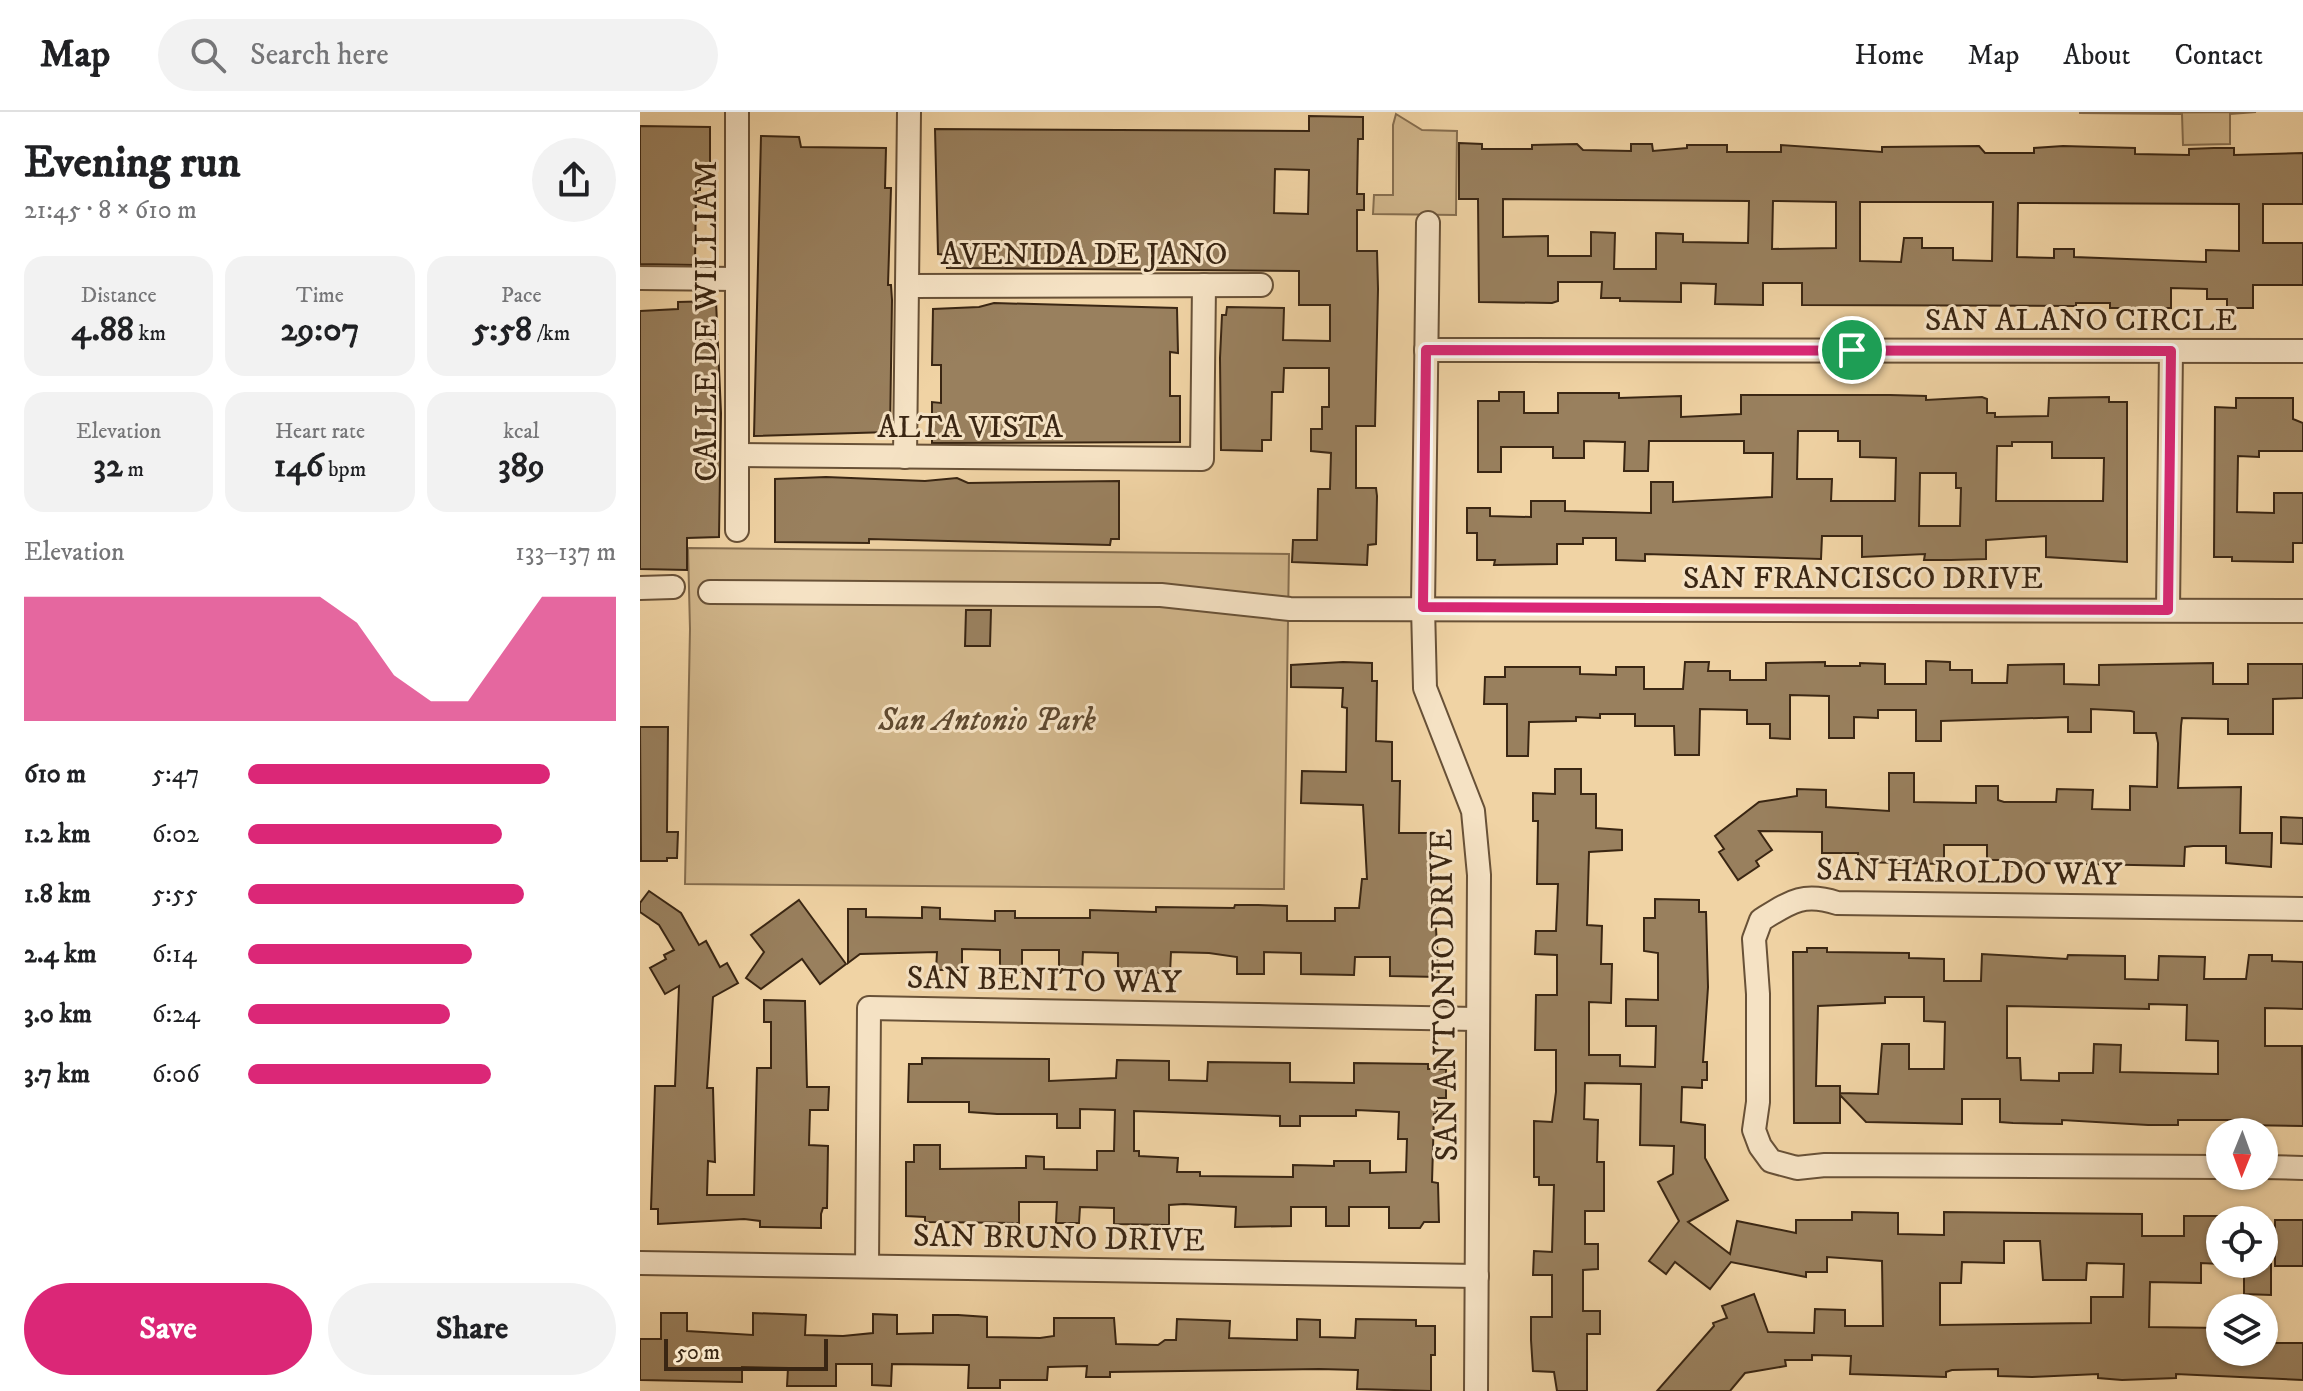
<!DOCTYPE html>
<html lang="en">
<head>
<meta charset="utf-8">
<style>
	:root { --surface:#fff; --page:#f2f2f2; --text:#202124; --muted:#757577; --line:#e0e0e0; --accent:#db2777 }
	body { margin:0; font-family:"IM FELL DW Pica",serif; background:var(--page); color:var(--text); height:100vh; display:flex; flex-direction:column; font-size:30px; white-space:nowrap }
	* { box-sizing:border-box; margin:0 }
	p { font-size:26px; color:var(--muted) }
	.icon { flex:none; width:44px; height:44px; fill:none; stroke:currentColor; stroke-width:2; stroke-linecap:round; stroke-linejoin:round }
	.map { position:relative; flex:1; overflow:hidden }
	.side { display:flex; flex-direction:column; background:var(--surface); width:640px }
	.side>* { flex:none }
	.needle { width:52px; rotate:181deg }
	.buttons { position:absolute; left:1566px; top:1006px; display:grid; gap:16px }
	.buttons a { display:grid; place-items:center; width:72px; height:72px; border-radius:50%; background:var(--surface); box-shadow:0 2px 6px #0004; font-size:40px }
	.scale { position:absolute; left:24px; bottom:20px; width:164px; box-sizing:border-box; padding-left:8px; border:4px solid #3a2613; border-top:0; font-size:22px; line-height:28px; white-space:nowrap; color:#3a2613; -webkit-text-stroke:6px #f5e2c4; paint-order:stroke }
	.pin { position:absolute; display:grid; place-items:center; width:68px; height:68px; color:#fff; margin:-34px; border:4px solid #fff; border-radius:50%; box-shadow:0 2px 8px #0007 }
	.round { display:grid; place-items:center; flex:none; width:84px; height:84px; border-radius:42px; background:var(--page) }
	.overview { display:flex; align-items:center; justify-content:space-between; height:136px; padding:0 24px }
	h1 { font-size:44px; font-weight:800; line-height:60px }
	.stats { display:grid; grid-template-columns:repeat(3,1fr); gap:12px; height:136px; padding:8px 24px }
	.stats div { display:grid; align-content:center; border-radius:20px; background:var(--page); text-align:center }
	.stats b { font-size:34px; font-weight:800 }
	.stats small { font-size:22px; font-weight:400 }
	.stats p { font-size:22px }
	.chart { height:224px; padding:16px 24px }
	.chart p { display:flex; justify-content:space-between }
	.chart svg { width:100%; height:144px; margin-top:8px; fill:var(--accent); opacity:.7 }
	.button { display:flex; gap:16px; margin-top:auto; padding:16px 24px }
	.button a { flex:1; height:92px; border-radius:48px; background:var(--accent); color:#fff; font-size:32px; font-weight:800; line-height:92px; text-align:center }
	.button a+a { background:var(--page); color:var(--text) }
	ul { padding:0 24px; list-style:none; font-size:26px }
	li { display:grid; grid-template-columns:128px 96px 1fr; align-items:center; height:60px }
	li i { height:20px; border-radius:10px; background:var(--accent) }
	header { display:flex; align-items:center; gap:48px; box-sizing:border-box; height:112px; padding:0 40px; background:var(--surface); border-bottom:2px solid var(--line) }
	header strong { font-size:38px }
	nav { display:flex; gap:44px; margin-inline-start:auto; font-size:28px }
	.search { width:560px; height:72px; background:var(--page); display:flex; align-items:center; gap:20px; box-sizing:border-box; padding:0 28px; border-radius:44px; color:var(--muted); font-size:30px }
	main { display:flex; flex:1; min-height:0 }
	.map>svg:first-child { display:block }
	.green { fill:#d1b68b; stroke:#866e4f; stroke-width:2 }
	.building { fill:#99805e; stroke:#3a2613; stroke-width:2; fill-rule:evenodd }
	.lines { fill:none; stroke-linecap:round; stroke-linejoin:round }
	.minor-casing { stroke:#685137; stroke-width:26 }
	.minor { stroke:#f5e2c4; stroke-width:22 }
	.route-casing { stroke:#fff; stroke-width:16 }
	.route { stroke:#db2777; stroke-width:10 }
	.labels { text-anchor:middle; stroke-width:6; stroke-linejoin:round; paint-order:stroke }
	.street-label { font-size:32px; fill:#3a2613; stroke:#f5e2c4 }
	.park-label { font-size:32px; font-style:italic; fill:#604a31; stroke:#f5e2c4 }
</style>
</head>
<body>
<header>
<strong>Map</strong>
<div class="search"><svg class="icon" aria-label="search" viewBox="0 0 24 24"><circle cx="10" cy="10" r="6"/><path d="M15 15l6 6"/></svg>Search here</div>
<nav><a>Home</a><a>Map</a><a>About</a><a>Contact</a></nav>
</header>
<main>
<section class="side">
<div class="overview"><div><h1>Evening run</h1><p>21:45 · 8 × 610 m</p></div><a class="round"><svg class="icon" aria-label="share" viewBox="0 0 24 24"><path d="M12 15V3M7 8l5-5 5 5M5 13v7h14v-7"/></svg></a></div>
<div class="stats">
<div><p>Distance</p><b>4.88<small> km</small></b></div>
<div><p>Time</p><b>29:07</b></div>
<div><p>Pace</p><b>5:58<small> /km</small></b></div>
</div>
<div class="stats">
<div><p>Elevation</p><b>32<small> m</small></b></div>
<div><p>Heart rate</p><b>146<small> bpm</small></b></div>
<div><p>kcal</p><b>389</b></div>
</div>
<div class="chart"><p><span>Elevation</span>133–137 m</p>
<svg viewBox="0 0 160 44" preserveAspectRatio="none"><path d="M0 44V6L10 6L20 6L30 6L40 6L50 6L60 6L70 6L80 6L90 14L100 30L110 38L120 38L130 22L140 6L150 6L160 6V44z"/></svg>
</div>
<ul>
<li><b>610 m</b>5:47<i style="width:82%"></i></li>
<li><b>1.2 km</b>6:02<i style="width:69%"></i></li>
<li><b>1.8 km</b>5:55<i style="width:75%"></i></li>
<li><b>2.4 km</b>6:14<i style="width:61%"></i></li>
<li><b>3.0 km</b>6:24<i style="width:55%"></i></li>
<li><b>3.7 km</b>6:06<i style="width:66%"></i></li>
</ul>
<div class="button"><a>Save</a><a>Share</a></div>
</section>
<div class="map">
<svg width="1663" height="1279" viewBox="0 0 1663 1279">
	<rect width="100%" height="100%" fill="#f0d3a4"/>
	<filter id="stains"><feTurbulence type="fractalNoise" baseFrequency=".0025" numOctaves="4"/><feColorMatrix values="0 0 0 0 .2 0 0 0 0 .09 0 0 0 0 .02 0 0 0 .5 -.17"/></filter>
	<radialGradient id="worn" r=".72"><stop offset=".6" stop-color="#630" stop-opacity="0"/><stop offset="1" stop-color="#630" stop-opacity=".3"/></radialGradient>
	<!-- green -->
	<g class="green">
		<path d="M1616,0L1590,2V32L1543,33L1542,2L1439,1Z"/>
		<path d="M756,2L782,18L817,19L816,103L733,102L734,83H753V13Z"/>
		<path d="M48,436L649,442L644,777L45,772L50,517Z"/>
	</g>
	<!-- building -->
	<g class="building">
		<path d="M669,4L723,5V27H718L717,82H724V98H717V139H737L738,177L735,314H716V376H736L737,384L736,432L728,433L727,453L652,450L653,428H677L678,377H690L691,341L671,339V317H682V295H689V256H644L643,280H632L631,328H622V339L581,338L580,246L582,203H586L587,195L644,196L643,228L690,229V193H659V159L307,156V143L298,142L295,17L669,19ZM635,57L669,58L668,102L634,101Z"/>
		<path d="M0,14L70,15V56H61L60,78H56L55,153L0,152Z"/>
		<path d="M121,24L159,25L161,35L246,36L245,76H251L248,173H251L252,188L250,320L114,324Z"/>
		<path d="M819,31L842,32V37H892V33L937,32L943,38L991,39V32H1012L1013,39L1047,36V33H1087V40H1141V33L1242,40V35L1339,34L1345,41H1394V36L1423,34L1495,36V42L1549,43V37L1574,36H1594V43L1663,41V92H1623V131H1663V173H1613V196H1587V187H1567V177L1531,176V196H1470V191H1436V194L1162,193V171H1123V193L1075,192L1076,172L1041,171V190L980,189V186H961L962,170H918V189L912,191L839,190L838,87H819ZM863,87L1109,89L1108,131L1043,130V122L1016,121V157H974L975,121L951,120V144H908V124L863,125ZM1133,89L1196,90V136L1132,137ZM1220,90H1353L1352,149L1313,148V136H1282V126H1264L1261,150L1220,149ZM1378,91L1599,92V139L1566,138V150L1434,145V137H1414V146L1377,145Z"/>
		<path d="M76,189L81,301L79,425L47,426V458L0,457V199L38,197V190Z"/>
		<path d="M354,191L537,196L538,241L530,240V284H540V330L292,331V290L301,291V253H292L293,197L339,195Z"/>
		<path d="M859,280H884V301H918V281H979V286L1041,284V305L1101,302V283H1250L1286,284V288L1342,285L1347,287V301H1355V305L1408,304L1409,286L1469,285V290H1487V450L1406,445V424L1346,428V447L1311,448H1284L1285,442L1222,445V424H1182L1181,447L1005,442V449L976,448V426H943V432H917V452L854,453L855,448H837V421H827V396H850V404L891,405V389H925V399L1011,401V370H1033V390L1132,385L1133,341H1104V329H1009L1008,359H984L985,330L944,329V346H913V335H861V360H838V289H859ZM1158,319H1198V329H1220V345L1256,346L1255,389H1191L1192,367H1157ZM1372,330H1412V346H1464L1463,389H1356L1357,334H1372ZM1280,361H1316V376H1321L1320,414H1279Z"/>
		<path d="M1596,286H1653V307L1663,311V339H1619V345L1598,344L1597,400L1634,401V381H1663V431H1653V450L1592,449V445H1574L1575,295L1596,296Z"/>
		<path d="M186,365L285,369L317,366L328,371L479,369V427H471L470,433L229,427V431L135,430V367Z"/>
		<path d="M326,498H351L350,534H325Z"/>
		<path d="M1286,549L1310,550V558H1332V571H1367L1368,553L1424,552V572L1459,573V553L1573,551V572H1608V552H1663V586L1633,587V622H1588V607L1542,606L1541,614L1538,676L1601,675L1600,721H1632L1631,755L1586,751V734H1553L1545,735L1544,754L1391,751V754H1364V748H1347V733H1304V752L1218,750V741H1182V720L1119,719L1132,738L1116,749L1119,754L1098,768L1079,740L1084,737L1075,724L1119,690L1157,684V677L1186,678V695L1249,699V661H1274V690L1336,691V674H1358V688L1364,690H1416L1417,677L1453,678L1452,697L1490,698V674L1517,675L1518,631L1516,621H1494V600L1491,599L1451,597V620H1428V605L1301,609V629H1276V598H1238V606L1214,605V626H1189V584L1150,583V627L1130,626V612H1107V598L1060,597L1059,643H1035L1034,614H995V602H960V606L936,605V609L889,610L888,644H867V592H844L845,565H865V555H940V562L976,563V555H1004V577H1043L1045,550H1069L1068,559H1090V568H1126V551L1185,550V554H1220V551L1245,552V572H1286Z"/>
		<path d="M703,550L732,551V569H737L736,629L752,630V669H760L759,721H790L799,865L750,864V845H715L714,863L661,862V841L624,840V862H597V845L569,841L531,840L530,861L478,860V841L443,840L442,860H419V838H382V860H360V838L322,837V858H296L297,840L220,842L208,851V797H226V805L282,806V795L300,796V807L355,809V799H375V806H450V798L516,800V795L594,796L595,793H618L647,794V809H695V796H719L722,767H727L723,693L661,691L662,659L706,660L707,596L702,595L703,576L651,575V553Z"/>
		<path d="M0,615H28L27,720H38L37,746H27V749H1Z"/>
		<path d="M915,657H941V682H956V716L982,718V738L949,740L947,813L962,814L961,852H972L971,891L949,890V943H980V954L1015,955L1016,914H986V887L1018,888V841L1004,839V806H1015V787L1059,788V800H1066L1068,875L1063,950H1067V968H1062V976L1042,975L1041,1010L1065,1013V1046L1088,1088L1048,1110L1090,1142L1097,1109L1156,1121V1108H1212V1100L1258,1101V1122L1304,1123V1100L1502,1102V1124H1544V1104H1580V1152L1561,1151V1171L1510,1170L1509,1215L1580,1216V1240H1624V1231H1663V1268L1536,1262V1266L1482,1268L1458,1266V1262L1392,1265L1358,1264V1257L1312,1258L1306,1260V1265L1210,1262L1211,1244L1172,1243V1248H1145L1146,1254L1105,1261L1090,1279H1017L1074,1214L1073,1211L1087,1206L1082,1194L1114,1182L1128,1220L1174,1221L1175,1197L1205,1198V1214H1243L1242,1149L1187,1145V1160H1166V1165L1091,1150L1070,1177L1035,1150L1026,1162L1009,1149L1039,1109L1018,1070L1033,1062L1034,1034L1000,1033L1001,972L945,971L944,1007L958,1008L957,1050H964V1099H945V1132H958V1157L943,1158V1199H960V1222H947V1279H917L914,1260L893,1259L891,1228V1205H912V1163H893L894,1139L912,1140L914,1073H899V1065H894V1009L912,1010L916,980V938H895L896,883H917V843L895,842L896,819H916L918,772H897L898,709H893V681L915,682ZM1364,1129H1400L1403,1168H1446L1447,1151L1484,1152L1483,1185H1451V1211L1300,1213V1171H1321L1322,1150L1364,1151Z"/>
		<path d="M1641,705L1663,706V732L1641,731Z"/>
		<path d="M9,779L41,801L59,833L66,829L80,855L87,851L98,871L73,885L67,976H73L75,1050L68,1049L67,1083H114L117,956H131V910H124V888L165,889L167,975H189L188,998H170L169,1033L188,1034L187,1096H183L181,1102V1116L120,1115V1109L104,1107L18,1112V1097H11L15,974H35L39,874L25,882L10,856L26,847L24,843L34,838L19,813L0,800V791Z"/>
		<path d="M159,788L206,852L180,872L162,847L121,877L106,866L124,840L111,823Z"/>
		<path d="M1167,836H1187V840L1269,841V846L1304,847V869H1341L1342,842L1427,847L1428,843L1485,844V867L1518,868L1519,844L1565,845L1564,867H1606L1609,843H1632V849L1663,850V897L1625,896V934H1662L1663,1014L1601,1013V1008H1538V1013H1508L1422,1008V1012L1373,1011L1360,1010V987H1322V1012L1226,1010L1200,983V1011H1154L1153,840H1167ZM1245,885H1284V909L1305,910L1304,957H1269V932H1242L1238,982L1200,981V974H1176L1178,894L1245,891ZM1509,892L1547,893L1546,928L1578,929V962L1480,960L1481,933L1454,932L1453,961H1419V969L1381,968L1380,946H1367V894L1509,897Z"/>
		<path d="M282,946L409,947V969L476,966L477,948L529,949V968L567,969L568,950L650,951V970L714,971V951L788,952V957H806V986H797V1002H794L792,1070L798,1071L799,1110H784L780,1116H749V1095H709V1114H686V1095H651V1114L595,1115L596,1095L544,1092L529,1093V1113L474,1112V1096L440,1095L439,1111H416L417,1090H379V1111L285,1110V1105L266,1104V1050H274V1033H300V1057L386,1056V1044L404,1045V1057L457,1058V1039H474L475,998L440,997V1016H417V1002H357L329,1000V990H268L269,952H282ZM716,998L759,1000L758,1027H767L766,1060L730,1061V1049H694V1054L653,1053V1065L560,1064V1060H537L538,1046L499,1044V1039H494V999L640,1004V1014H660V1004H716Z"/>
		<rect x="1635" y="1108" width="28" height="46"/>
		<path d="M1604,1152H1631V1183L1604,1182Z"/>
		<path d="M21,1201H47V1219L113,1223V1201L166,1203L165,1223L203,1224L233,1221V1202L257,1203V1222L293,1221V1203H318L347,1205V1225L400,1226L414,1224V1206H474L476,1232L518,1233L525,1228H536L537,1207L590,1209L589,1226L657,1228V1207L680,1208V1225L715,1226L716,1207L776,1208V1214H795V1243H791V1279L717,1277L718,1258L679,1257L470,1260V1265H446L447,1254L408,1255L407,1268H360V1276H328L329,1253L252,1252L251,1274L232,1273V1252H196V1274H147L148,1256L102,1255V1270L0,1268V1227H21Z"/>
	</g>
	<g class="lines">
		<defs>
			<g id="minor">
				<path d="M788,111L783,495L785,576L833,699L839,763L836,1279"/>
				<path d="M0,166L97,167"/>
				<path d="M267,174L621,173"/>
				<path d="M786,238L1663,239"/>
				<path d="M97,343L562,347L564,173"/>
				<path d="M265,345L269,0"/>
				<path d="M97,418V0"/>
				<path d="M0,476L33,475"/>
				<path d="M70,480L521,483L650,497L1663,499"/>
				<path d="M1528,498L1531,239"/>
				<path d="M1580,1055L1185,1053L1157,1056L1131,1049L1120,1034L1114,1018L1118,990V882L1114,827L1121,808C1150,790 1163,780 1197,791L1663,797"/>
				<path d="M1624,1055L1663,1056"/>
				<path d="M0,1151L837,1164"/>
				<path d="M227,1154L229,896L836,907"/>
			</g>
		</defs>
		<!-- minor casing -->
		<use href="#minor" class="minor-casing"/>
		<!-- minor -->
		<use href="#minor" class="minor"/>
	</g>
	<g class="lines">
		<defs>
			<path id="route" d="M786,238L1531,239L1528,498L783,495Z"/>
		</defs>
		<!-- route casing -->
		<use href="#route" class="route-casing"/>
		<!-- route -->
		<use href="#route" class="route"/>
	</g>
	<g class="labels">
		<!-- street labels -->
		<g class="street-label">
			<text x="444" y="152">AVENIDA DE JANO</text>
			<text x="1441" y="218">SAN ALANO CIRCLE</text>
			<text transform="translate(65 209) rotate(-90)" y="11">CALLE DE WILLIAM</text>
			<text x="330" y="325">ALTA VISTA</text>
			<text x="1223" y="476">SAN FRANCISCO DRIVE</text>
			<text transform="translate(1329 759) rotate(1)" y="11">SAN HAROLDO WAY</text>
			<text transform="translate(404 867) rotate(1)" y="11">SAN BENITO WAY</text>
			<text transform="translate(803 883) rotate(-91)" y="11">SAN ANTONIO DRIVE</text>
			<text transform="translate(419 1125) rotate(1)" y="11">SAN BRUNO DRIVE</text>
		</g>
		<!-- park labels -->
		<g class="park-label">
			<text x="347" y="618">San Antonio Park</text>
		</g>
	</g>
	<rect width="100%" height="100%" filter="url(#stains)"/>
	<rect width="100%" height="100%" fill="url(#worn)"/>
</svg>
<div class="buttons">
<a><svg class="needle" viewBox="-14 -14 28 28"><path d="M0-13l5 13h-10z" fill="#e53935"/><path d="M0 13l5-13h-10z" fill="#757577"/></svg></a>
<a><svg class="icon" aria-label="locate" viewBox="0 0 24 24"><circle cx="12" cy="12" r="6"/><path d="M12 2v4M12 18v4M2 12h4M18 12h4"/></svg></a>
<a><svg class="icon" aria-label="layers" viewBox="0 0 24 24"><path d="M12 4l9 5-9 5-9-5zM3 14l9 5 9-5"/></svg></a>
</div>
<div class="scale">50 m</div>
<div class="pin" style="left:1212px;top:238px;background:#1e9e55"><svg class="icon" aria-label="arrive" viewBox="0 0 24 24"><path d="M6 21V4h12l-3 4 3 4H6"/></svg></div>
</div>
</main>
</body>
</html>
